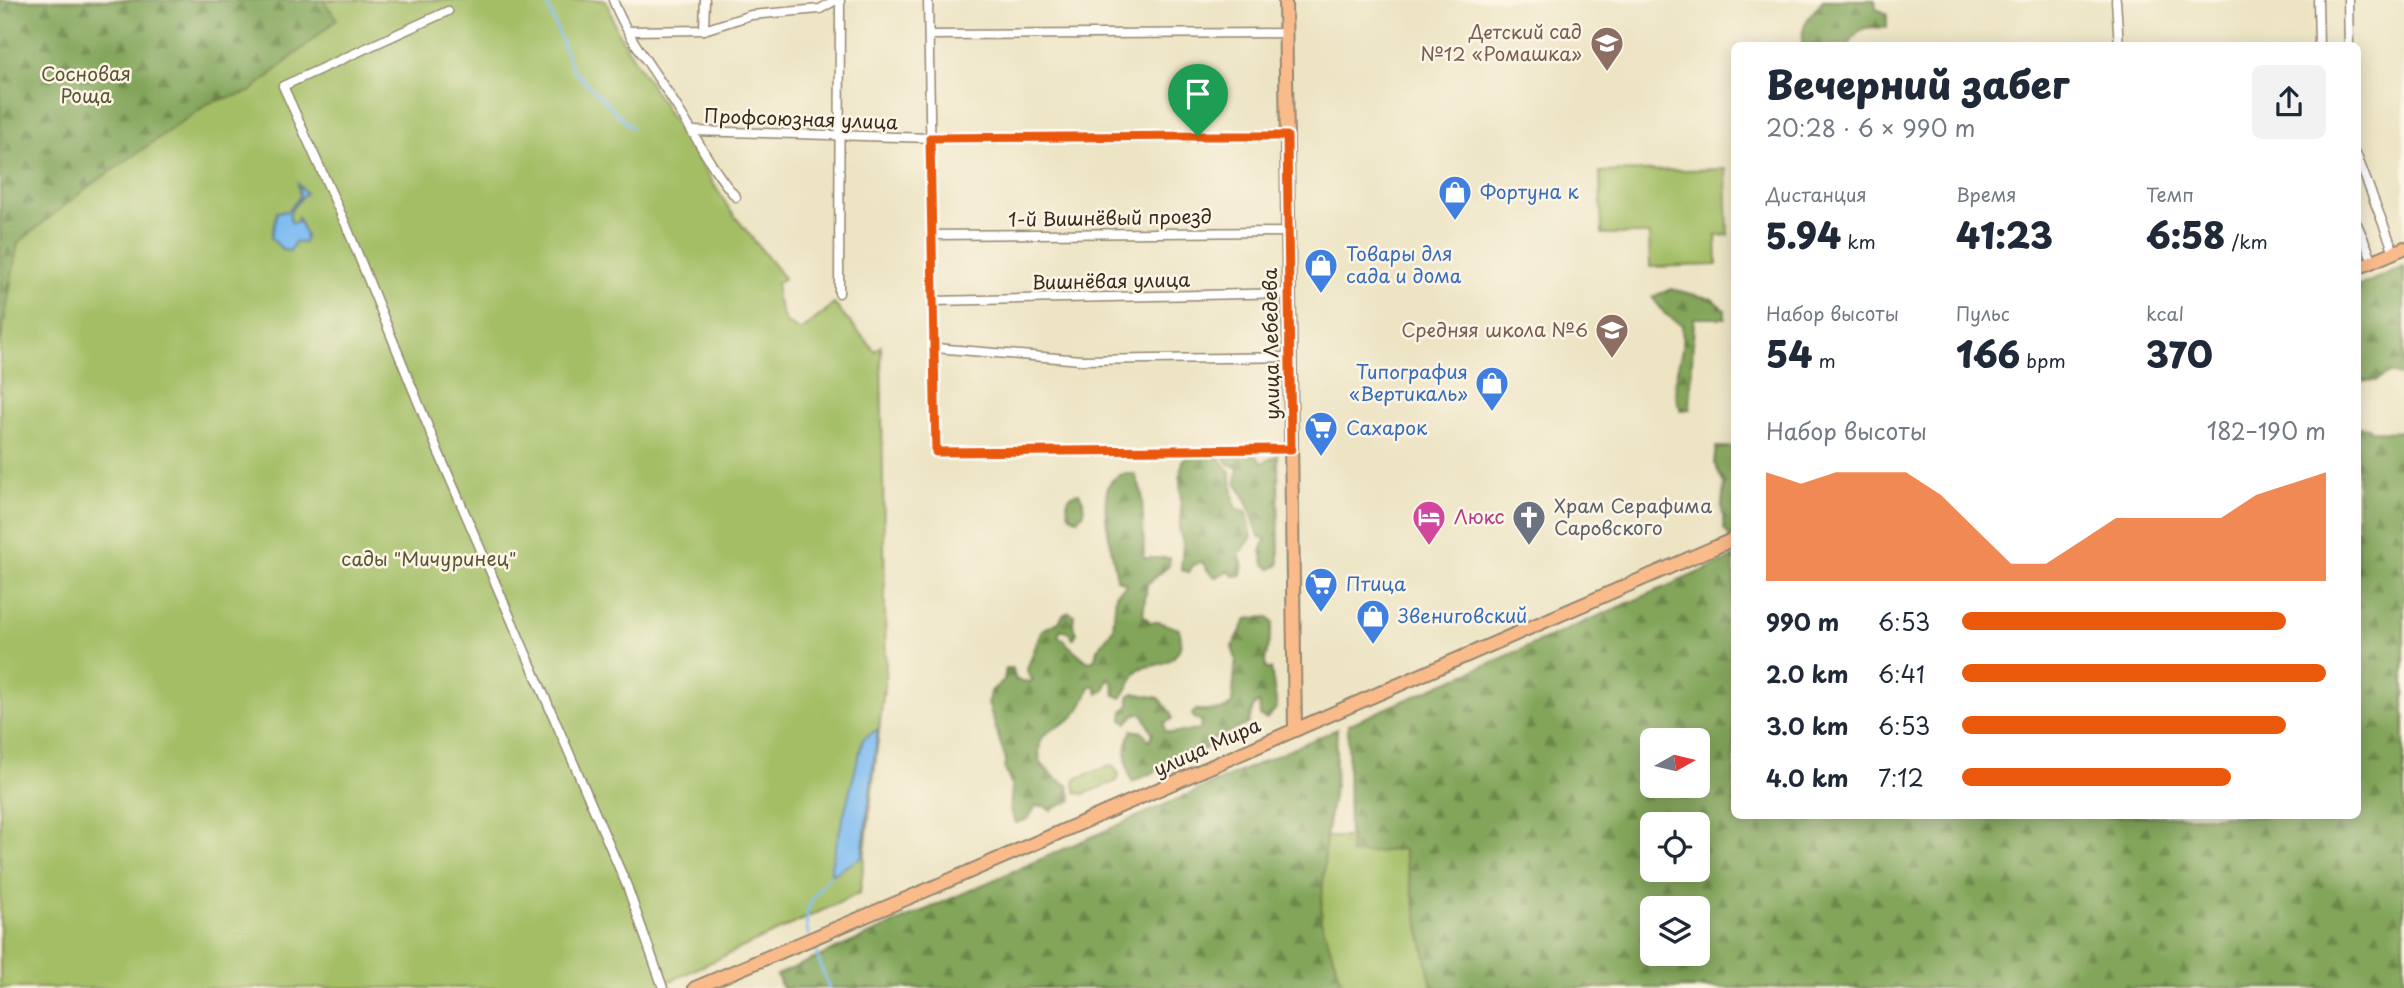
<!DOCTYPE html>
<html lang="ru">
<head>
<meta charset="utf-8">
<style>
	:root { --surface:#fff; --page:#f2f2f3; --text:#1f2937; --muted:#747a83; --accent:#ea580c }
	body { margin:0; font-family:"Playpen Sans",sans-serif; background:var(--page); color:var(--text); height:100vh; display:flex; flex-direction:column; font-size:26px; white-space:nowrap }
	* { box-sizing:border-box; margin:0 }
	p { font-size:23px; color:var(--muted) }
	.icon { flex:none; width:38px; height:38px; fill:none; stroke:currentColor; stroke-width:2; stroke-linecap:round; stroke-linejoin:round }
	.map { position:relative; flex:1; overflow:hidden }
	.panel { position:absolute; left:1731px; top:42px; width:630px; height:777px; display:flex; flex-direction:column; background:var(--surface); border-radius:10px; box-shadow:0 4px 18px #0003 }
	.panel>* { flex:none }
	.needle { width:46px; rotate:82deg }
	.controls { position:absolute; left:1640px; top:728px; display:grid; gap:14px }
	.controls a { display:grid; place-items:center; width:70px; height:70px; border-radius:10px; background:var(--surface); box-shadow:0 4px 18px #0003; font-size:35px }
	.pin { position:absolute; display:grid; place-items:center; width:60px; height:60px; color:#fff; margin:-72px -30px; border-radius:50% 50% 50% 0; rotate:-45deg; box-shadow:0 0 7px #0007 }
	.pin .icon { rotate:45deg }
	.round { display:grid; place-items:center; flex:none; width:74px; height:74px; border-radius:10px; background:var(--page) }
	.head { display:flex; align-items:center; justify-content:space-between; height:119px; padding:0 35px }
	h1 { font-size:38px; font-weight:800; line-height:52px }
	.stats { display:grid; grid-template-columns:repeat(3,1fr); gap:10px; height:119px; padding:7px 35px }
	.stats div { display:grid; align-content:center }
	.stats b { font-size:35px; font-weight:800 }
	.stats small { font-size:19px; font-weight:400 }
	.stats p { font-size:19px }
	.chart { height:196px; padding:14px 35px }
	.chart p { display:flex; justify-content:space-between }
	.chart svg { width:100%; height:126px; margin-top:7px; fill:var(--accent); opacity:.7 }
	ul { padding:0 35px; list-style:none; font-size:23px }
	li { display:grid; grid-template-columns:112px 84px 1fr; align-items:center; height:52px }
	li i { height:18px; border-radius:9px; background:var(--accent) }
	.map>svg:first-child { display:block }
	.grass { fill:url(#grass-tufts); stroke:#6f7442; stroke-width:2 }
	.forest { fill:url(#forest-firs); stroke:#5e683c; stroke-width:2; fill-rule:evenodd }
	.garden { fill:#a3be65; stroke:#6f7442; stroke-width:2 }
	.water { fill:#7ebcf2; stroke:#5c7388; stroke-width:2 }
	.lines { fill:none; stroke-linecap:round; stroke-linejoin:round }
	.stream { stroke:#7ebcf2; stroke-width:2.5 }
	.street-casing { stroke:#948771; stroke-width:11 }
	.primary-casing { stroke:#948771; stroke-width:16 }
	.street { stroke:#fff; stroke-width:8 }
	.primary { stroke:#fabb8b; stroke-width:12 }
	.route-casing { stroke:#fff; stroke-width:14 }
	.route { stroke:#ea580c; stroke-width:9 }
	.labels { text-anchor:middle; stroke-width:5; stroke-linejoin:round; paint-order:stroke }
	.education-label { font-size:19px; fill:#785e54; stroke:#fcf5e5; text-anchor:end }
	.park-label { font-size:19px; fill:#5a5633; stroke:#fcf5e5 }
	.street-label { font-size:19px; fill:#3b2a1e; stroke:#fcf5e5 }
	.shop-label { font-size:19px; fill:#366cbe; stroke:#fcf5e5; text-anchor:start }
	.worship-label { font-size:19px; fill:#5b616d; stroke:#fcf5e5; text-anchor:start }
	.hotel-label { font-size:19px; fill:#b23c85; stroke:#fcf5e5; text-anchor:start }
</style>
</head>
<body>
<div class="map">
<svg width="2404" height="988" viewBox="0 0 2404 988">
	<defs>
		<pattern id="grass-tufts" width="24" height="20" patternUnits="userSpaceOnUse" patternTransform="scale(1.75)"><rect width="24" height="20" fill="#a3be65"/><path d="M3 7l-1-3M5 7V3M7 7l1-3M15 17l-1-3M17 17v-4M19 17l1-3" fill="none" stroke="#869b53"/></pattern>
		<pattern id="forest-firs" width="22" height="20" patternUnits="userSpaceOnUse" patternTransform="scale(1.75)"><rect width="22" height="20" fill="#82a55a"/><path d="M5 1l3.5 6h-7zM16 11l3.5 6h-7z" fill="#6c874a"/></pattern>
	</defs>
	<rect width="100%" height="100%" fill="#fcf5e5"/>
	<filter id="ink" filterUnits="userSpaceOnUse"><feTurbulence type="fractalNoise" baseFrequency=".0143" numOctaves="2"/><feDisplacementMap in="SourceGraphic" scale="14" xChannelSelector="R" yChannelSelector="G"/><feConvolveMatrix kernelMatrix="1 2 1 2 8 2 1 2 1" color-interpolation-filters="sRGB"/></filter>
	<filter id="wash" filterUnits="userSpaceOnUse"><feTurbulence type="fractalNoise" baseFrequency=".00686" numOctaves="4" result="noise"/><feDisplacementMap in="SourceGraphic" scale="28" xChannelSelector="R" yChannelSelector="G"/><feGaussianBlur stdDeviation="1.57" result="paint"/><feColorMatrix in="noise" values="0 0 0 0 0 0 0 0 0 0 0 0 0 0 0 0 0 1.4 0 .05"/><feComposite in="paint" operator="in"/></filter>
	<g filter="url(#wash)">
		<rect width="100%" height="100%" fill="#ede4c4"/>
		<!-- grass -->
		<path class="grass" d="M1112,765L1119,774L1117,781L1084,794L1077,793L1074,786L1075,779Z"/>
		<!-- forest -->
		<g class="forest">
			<path d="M0,0H323L338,19L250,92L209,103L84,190L19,243L0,346Z"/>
			<path d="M1823,0H1875L1876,8L1887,14V28C1866,26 1861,25 1849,45H1802C1802,22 1808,18 1823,0Z"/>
			<path d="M2404,266V376L2389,373L2377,381L2357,380V287Z"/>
			<path d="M1671,289L1712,299L1725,310V318H1694L1690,409L1681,410C1671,390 1676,375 1681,354C1683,345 1682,334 1682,325L1665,314L1652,297Z"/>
			<path d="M2357,426L2369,427L2370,431L2404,432V988H1432L1403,849L1349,855L1348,725L1734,557V816H2357ZM1652,740H1698V786H1652ZM1652,824H1698V870H1652ZM1652,908H1698V954H1652Z"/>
			<path d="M1716,447H1734V535L1730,537L1724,529L1722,506L1724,484L1714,463Z"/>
			<path d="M1245,452L1256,455L1262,463L1278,455L1279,565L1271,569L1264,564L1261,551L1266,539L1259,537L1248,503L1236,482L1238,468L1228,463L1222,453Z"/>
			<path d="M1205,454L1219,457L1230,472L1235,508L1247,512L1252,537L1239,555L1243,565L1241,575L1233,576L1229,570L1216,577L1209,572L1202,562L1193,565L1189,572L1181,570L1183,543L1179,530L1181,510L1180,480L1183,460L1189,455Z"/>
			<path d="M1123,474H1135L1142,493L1144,558H1170L1169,566L1147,584L1143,615L1150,622H1159L1179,629C1185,649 1176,661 1156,665C1150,667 1144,666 1139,669C1133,674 1128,690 1121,698L1115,695L1113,683L1108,678L1105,689L1098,694L1095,686H1090C1087,696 1083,707 1075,715C1055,734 1035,725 1040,763L1058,780L1068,785L1072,800L1050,810L1044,806H1036L1028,819L1016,823L1010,810L1012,787L1004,767L1006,761L988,703L990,692L1004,680L1006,668H1012L1016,680L1030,682L1033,679L1029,676L1027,669L1042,630L1059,622L1063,615L1069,612L1074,615L1073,625L1077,633L1073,639L1069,633L1061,629L1058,637L1064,639L1068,645L1088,662L1095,659L1097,650L1113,629L1116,594L1127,584L1117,579C1114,556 1098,504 1110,483C1113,478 1118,476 1123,474Z"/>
			<path d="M1079,493L1083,501L1084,513L1077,519L1070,516C1065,505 1066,494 1079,493Z"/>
			<path d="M1268,617L1273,623L1265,661L1266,669H1271L1277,708L1266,719L1260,716L1259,703L1254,705L1248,724L1214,738L1212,746L1132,782C1125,767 1124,745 1132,730L1143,732L1149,741L1153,734L1143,714H1135L1127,723L1122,720L1123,711L1129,705V696L1134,693L1159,698L1170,712L1172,719L1164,723L1165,731L1171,733L1200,729L1202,721L1194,718L1192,714L1196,710C1208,709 1223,715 1232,703L1236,659L1232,647L1247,619Z"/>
			<path d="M1337,729L1335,784L1326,837L1321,920L1344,988H782L777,975Z"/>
		</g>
		<!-- garden -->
		<g class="garden">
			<path d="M323,0H606L618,33L730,210L784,278L777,284V298L785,322L801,331L834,304L875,351L881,346L886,671L860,893L655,988H0V346L18,243L84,190L209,103L250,92L337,19Z"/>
			<path d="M1726,169L1728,235L1716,236L1717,265L1650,267L1649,234H1602L1600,172Z"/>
			<path d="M1326,837H1350V855L1403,849L1432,988H1344L1321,920Z"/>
		</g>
		<!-- water -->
		<g class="water">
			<path d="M298,184L306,193L293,207L289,215L292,223L298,222L297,216L306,236L304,242L294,243L290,251L283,250L271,238L277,212L288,211L300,196Z"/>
			<path d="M878,729L862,857L831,875V865L863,739Z"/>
		</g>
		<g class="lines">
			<!-- stream -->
			<g class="stream">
				<path d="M546,0L572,69L632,128"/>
				<path d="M809,936C800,911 815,893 831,875"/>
				<path d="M812,942L829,988"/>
			</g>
		</g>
	</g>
	<g filter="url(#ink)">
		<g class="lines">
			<defs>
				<g id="street">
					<path d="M613,0C626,36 657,74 677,107C697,138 712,170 736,197"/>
					<path d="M928,0L936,452L1291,449"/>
					<path d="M2116,0L2119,46"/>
					<path d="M2318,0L2319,46"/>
					<path d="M2348,0L2349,46"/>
					<path d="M448,11L283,86L346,225L438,451L627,886L663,988"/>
					<path d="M704,30L705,0"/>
					<path d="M629,31L704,30L751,15L820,9L836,0"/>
					<path d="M929,35L1286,33"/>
					<path d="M693,131L931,138L1287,136"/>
					<path d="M2357,156L2394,252"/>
					<path d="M2357,224L2373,261"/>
					<path d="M931,235L1288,232"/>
					<path d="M839,293L840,0"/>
					<path d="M933,301L1289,293"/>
					<path d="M935,348L1081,360L1290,357"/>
				</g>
				<g id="primary">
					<path d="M1285,0L1295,730"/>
					<path d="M2357,268L2404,248"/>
					<path d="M695,988L934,887L1734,539"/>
				</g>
			</defs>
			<!-- street casing -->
			<use href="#street" class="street-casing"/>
			<!-- primary casing -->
			<use href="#primary" class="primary-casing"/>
			<!-- street -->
			<use href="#street" class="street"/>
			<!-- primary -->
			<use href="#primary" class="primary"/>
		</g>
	</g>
	<g class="lines" filter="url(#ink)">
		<defs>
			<path id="route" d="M1198,136H1287L1291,449L936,452L930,138Z"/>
		</defs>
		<!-- route casing -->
		<use href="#route" class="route-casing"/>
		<!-- route -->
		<use href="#route" class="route"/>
	</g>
	<!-- icons -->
	<defs>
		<symbol id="school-pin" viewBox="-11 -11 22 30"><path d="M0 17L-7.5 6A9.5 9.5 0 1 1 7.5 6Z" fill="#8d6e63" stroke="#fcf5e5"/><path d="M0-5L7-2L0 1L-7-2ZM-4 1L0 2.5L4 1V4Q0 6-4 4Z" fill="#fff"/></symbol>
		<symbol id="shop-pin" viewBox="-11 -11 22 30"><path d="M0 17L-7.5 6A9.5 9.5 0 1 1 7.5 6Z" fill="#3f7fe0" stroke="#fcf5e5"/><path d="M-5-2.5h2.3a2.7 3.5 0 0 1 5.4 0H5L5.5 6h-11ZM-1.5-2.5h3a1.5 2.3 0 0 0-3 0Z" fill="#fff"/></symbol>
		<symbol id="supermarket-pin" viewBox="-11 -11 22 30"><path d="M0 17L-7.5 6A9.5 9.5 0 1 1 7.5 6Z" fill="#3f7fe0" stroke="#fcf5e5"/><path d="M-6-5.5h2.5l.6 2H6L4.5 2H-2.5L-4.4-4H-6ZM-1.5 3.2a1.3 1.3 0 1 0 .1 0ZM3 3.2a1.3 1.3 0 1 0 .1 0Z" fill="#fff"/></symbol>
		<symbol id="hotel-pin" viewBox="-11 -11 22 30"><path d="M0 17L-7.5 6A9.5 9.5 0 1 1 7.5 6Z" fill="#d1479c" stroke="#fcf5e5"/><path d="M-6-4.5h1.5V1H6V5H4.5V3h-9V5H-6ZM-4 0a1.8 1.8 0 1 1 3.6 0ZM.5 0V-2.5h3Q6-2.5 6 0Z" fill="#fff"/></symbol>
		<symbol id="church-pin" viewBox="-11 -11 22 30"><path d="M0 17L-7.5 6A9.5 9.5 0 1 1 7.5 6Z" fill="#6b7280" stroke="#fcf5e5"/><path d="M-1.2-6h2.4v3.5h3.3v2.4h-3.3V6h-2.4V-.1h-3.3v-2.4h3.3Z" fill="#fff"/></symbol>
	</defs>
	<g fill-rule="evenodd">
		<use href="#school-pin" x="1588" y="24" width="38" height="52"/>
		<use href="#shop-pin" x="1436" y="173" width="38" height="52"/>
		<use href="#shop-pin" x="1302" y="246" width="38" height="52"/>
		<use href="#school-pin" x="1593" y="311" width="38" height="52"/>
		<use href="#shop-pin" x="1473" y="364" width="38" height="52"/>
		<use href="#supermarket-pin" x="1302" y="409" width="38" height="52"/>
		<use href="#hotel-pin" x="1410" y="498" width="38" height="52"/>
		<use href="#church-pin" x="1510" y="498" width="38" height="52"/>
		<use href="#supermarket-pin" x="1302" y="565" width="38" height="52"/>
		<use href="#shop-pin" x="1354" y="597" width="38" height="52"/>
	</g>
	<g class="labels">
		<!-- education labels -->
		<g class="education-label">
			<text x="1582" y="39">Детский сад<tspan x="1582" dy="22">№12 «Ромашка»</tspan></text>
			<text x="1588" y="337">Средняя школа №6</text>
		</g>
		<!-- park labels -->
		<g class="park-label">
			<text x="86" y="81">Сосновая<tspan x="86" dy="22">Роща</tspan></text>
			<text x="429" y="566">сады "Мичуринец"</text>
		</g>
		<!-- street labels -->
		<g class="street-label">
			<text transform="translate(801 119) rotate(2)" y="7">Профсоюзная улица</text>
			<text transform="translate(1110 218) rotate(-1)" y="7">1-й Вишнёвый проезд</text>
			<text transform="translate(1111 281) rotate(-1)" y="7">Вишнёвая улица</text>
			<text transform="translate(1271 344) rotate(-91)" y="7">улица Лебедева</text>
			<text transform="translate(1207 747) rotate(-24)" y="7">улица Мира</text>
		</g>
		<!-- shop labels -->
		<g class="shop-label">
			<text x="1480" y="199">Фортуна к</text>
			<text x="1346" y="261">Товары для<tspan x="1346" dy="22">сада и дома</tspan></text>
			<text x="1468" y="379" text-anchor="end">Типография<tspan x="1468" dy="22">«Вертикаль»</tspan></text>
			<text x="1346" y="435">Сахарок</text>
			<text x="1346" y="591">Птица</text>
			<text x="1398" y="623">Звениговский</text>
		</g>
		<!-- worship labels -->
		<g class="worship-label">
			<text x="1554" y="513">Храм Серафима<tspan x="1554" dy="22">Саровского</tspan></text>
		</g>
		<!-- hotel labels -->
		<g class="hotel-label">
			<text x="1454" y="524">Люкс</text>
		</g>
	</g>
</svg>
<div class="controls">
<a><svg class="needle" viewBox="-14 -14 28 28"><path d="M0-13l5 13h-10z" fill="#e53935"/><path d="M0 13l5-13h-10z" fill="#747a83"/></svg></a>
<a><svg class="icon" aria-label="locate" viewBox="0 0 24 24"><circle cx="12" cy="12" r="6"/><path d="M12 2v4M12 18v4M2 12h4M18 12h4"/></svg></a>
<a><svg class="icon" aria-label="layers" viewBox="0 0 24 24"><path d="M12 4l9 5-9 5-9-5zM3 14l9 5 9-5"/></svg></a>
</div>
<div class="pin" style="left:1198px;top:136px;background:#1e9e55"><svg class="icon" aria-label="arrive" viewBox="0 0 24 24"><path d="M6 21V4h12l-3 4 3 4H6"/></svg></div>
<section class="panel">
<div class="head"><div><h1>Вечерний забег</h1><p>20:28 · 6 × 990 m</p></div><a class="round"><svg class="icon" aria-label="share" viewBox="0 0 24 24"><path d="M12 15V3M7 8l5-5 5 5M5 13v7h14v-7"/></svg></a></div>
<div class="stats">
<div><p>Дистанция</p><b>5.94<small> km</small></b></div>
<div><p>Время</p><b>41:23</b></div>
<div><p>Темп</p><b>6:58<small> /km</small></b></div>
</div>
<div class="stats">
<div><p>Набор высоты</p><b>54<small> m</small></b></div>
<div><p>Пульс</p><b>166<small> bpm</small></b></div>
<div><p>kcal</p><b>370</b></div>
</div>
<div class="chart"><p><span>Набор высоты</span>182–190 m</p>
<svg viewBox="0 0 160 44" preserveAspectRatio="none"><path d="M0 44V6L10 10L20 6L30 6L40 6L50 14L60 26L70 38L80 38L90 30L100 22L110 22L120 22L130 22L140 14L150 10L160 6V44z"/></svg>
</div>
<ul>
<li><b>990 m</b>6:53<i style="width:89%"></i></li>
<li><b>2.0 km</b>6:41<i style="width:100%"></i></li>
<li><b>3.0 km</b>6:53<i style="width:89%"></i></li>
<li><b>4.0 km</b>7:12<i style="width:74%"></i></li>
</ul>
</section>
</div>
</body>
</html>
